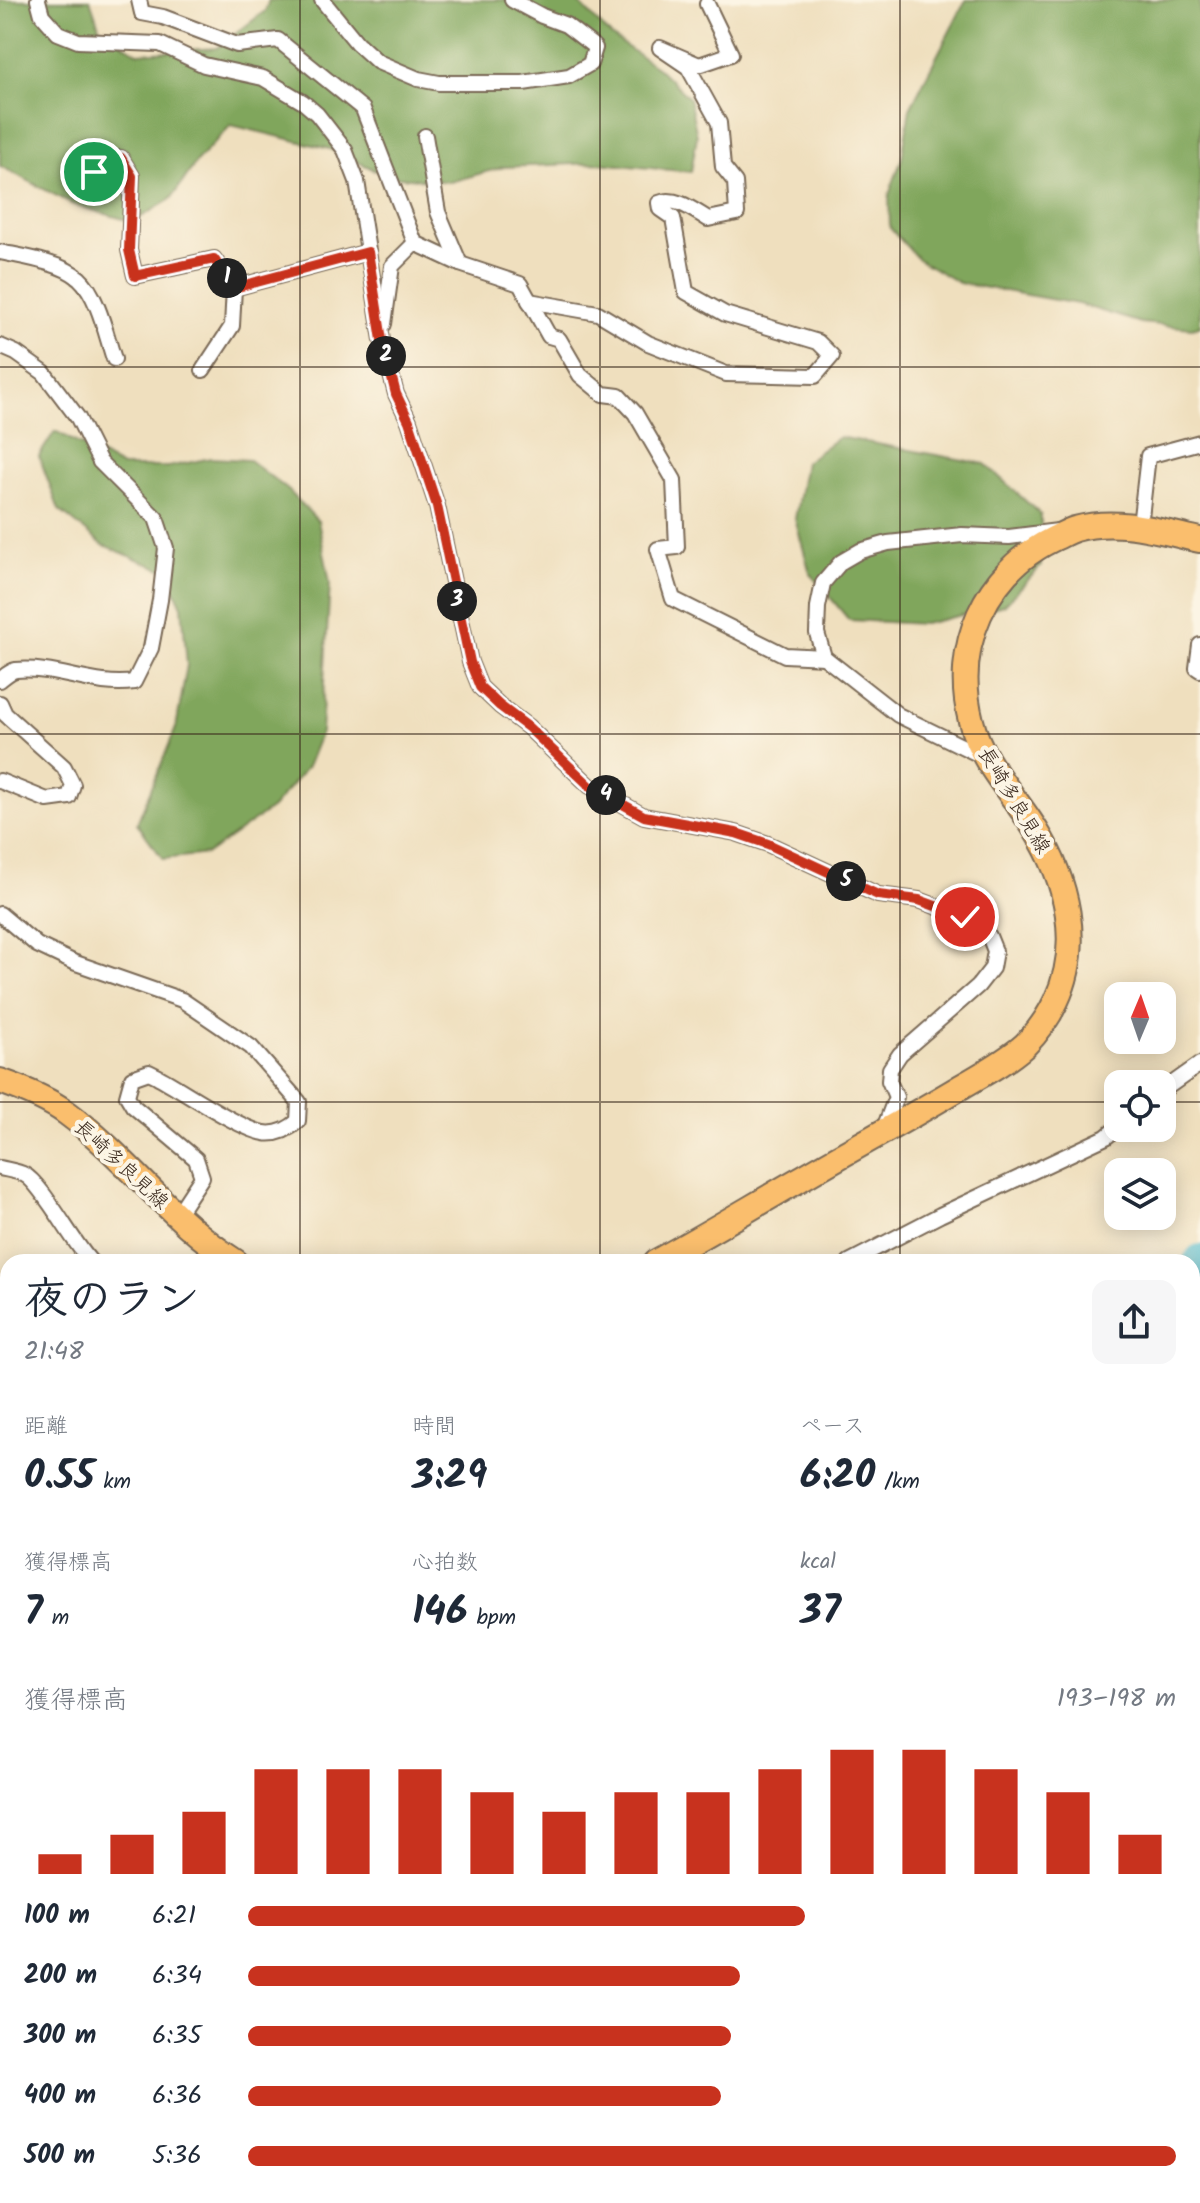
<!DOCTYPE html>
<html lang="ja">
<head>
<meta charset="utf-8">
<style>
	:root { --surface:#fff; --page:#f6f6f7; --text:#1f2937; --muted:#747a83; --accent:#c8321e }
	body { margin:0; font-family:Kalam,"Klee One",sans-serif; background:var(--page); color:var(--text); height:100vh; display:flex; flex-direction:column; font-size:30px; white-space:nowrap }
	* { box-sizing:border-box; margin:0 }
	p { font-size:26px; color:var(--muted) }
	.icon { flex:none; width:44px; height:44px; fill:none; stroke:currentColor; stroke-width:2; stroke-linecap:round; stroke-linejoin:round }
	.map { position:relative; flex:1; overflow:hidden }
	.drawer { position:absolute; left:0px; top:1254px; width:1200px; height:950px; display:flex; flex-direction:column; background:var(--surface); border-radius:24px 24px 0 0; box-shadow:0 4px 20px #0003 }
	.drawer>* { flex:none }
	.needle { width:52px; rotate:2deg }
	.buttons { position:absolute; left:1104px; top:982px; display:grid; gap:16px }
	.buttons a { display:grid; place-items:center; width:72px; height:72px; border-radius:16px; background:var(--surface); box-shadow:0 4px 20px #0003; font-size:40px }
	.pin { position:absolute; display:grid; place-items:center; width:68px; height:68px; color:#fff; margin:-34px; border:4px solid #fff; border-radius:50%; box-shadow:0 2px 8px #0007 }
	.km { position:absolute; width:40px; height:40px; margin:-20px; border-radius:50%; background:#222; color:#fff; font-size:22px; line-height:40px; text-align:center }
	.round { display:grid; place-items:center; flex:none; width:84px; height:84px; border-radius:16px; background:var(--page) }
	.overview { display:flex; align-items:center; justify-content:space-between; height:136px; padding:0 24px }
	h1 { font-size:44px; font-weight:800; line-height:60px }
	.figures { display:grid; grid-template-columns:repeat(3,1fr); gap:12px; height:136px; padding:8px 24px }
	.figures div { display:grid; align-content:center }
	.figures b { font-size:40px; font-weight:800 }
	.figures small { font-size:22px; font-weight:400 }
	.figures p { font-size:22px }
	.chart { height:224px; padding:16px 24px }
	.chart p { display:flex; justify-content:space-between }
	.chart svg { width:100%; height:144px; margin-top:8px; stroke:var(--accent); stroke-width:6 }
	ul { padding:0 24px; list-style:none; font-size:26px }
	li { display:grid; grid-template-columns:128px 96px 1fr; align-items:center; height:60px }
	li i { height:20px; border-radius:10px; background:var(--accent) }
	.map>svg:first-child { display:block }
	.forest { fill:#80a65c; stroke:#5e683d; stroke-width:2 }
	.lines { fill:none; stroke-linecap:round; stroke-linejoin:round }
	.river { stroke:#52bccf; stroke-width:30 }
	.minor-casing { stroke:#7a6956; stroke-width:18 }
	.primary-casing { stroke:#7a6956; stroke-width:28 }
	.minor { stroke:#fff; stroke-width:14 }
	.primary { stroke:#fabe6d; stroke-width:24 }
	.rail-casing { stroke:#3b2a1e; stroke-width:8 }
	.rail { stroke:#fcf5e5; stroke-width:5; stroke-dasharray:15; stroke-linecap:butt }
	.route-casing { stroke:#fff; stroke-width:16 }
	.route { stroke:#c8321e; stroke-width:10 }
	.grid { fill:none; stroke:#3b2a1e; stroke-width:2; stroke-opacity:0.55 }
	.labels { text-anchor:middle; stroke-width:8; stroke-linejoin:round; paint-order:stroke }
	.street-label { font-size:20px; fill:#3b2a1e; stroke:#fcf5e5 }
</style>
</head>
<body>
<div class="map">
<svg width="1200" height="2203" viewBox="0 0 1200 2203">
	<rect width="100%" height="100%" fill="#fcf5e5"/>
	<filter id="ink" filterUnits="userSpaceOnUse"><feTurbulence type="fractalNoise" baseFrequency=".0125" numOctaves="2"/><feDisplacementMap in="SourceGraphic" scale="16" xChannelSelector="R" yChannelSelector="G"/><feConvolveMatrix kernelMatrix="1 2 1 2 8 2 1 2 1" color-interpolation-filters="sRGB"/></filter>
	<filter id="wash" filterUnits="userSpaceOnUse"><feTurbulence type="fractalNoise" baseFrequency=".006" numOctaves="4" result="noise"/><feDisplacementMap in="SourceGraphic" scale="32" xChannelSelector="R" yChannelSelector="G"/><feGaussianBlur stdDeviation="1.8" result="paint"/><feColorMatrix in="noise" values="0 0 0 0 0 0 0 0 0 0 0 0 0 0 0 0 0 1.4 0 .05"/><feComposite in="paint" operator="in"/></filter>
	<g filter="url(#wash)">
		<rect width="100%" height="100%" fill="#efdfbe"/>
		<!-- forest -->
		<g class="forest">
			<path d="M0,0H90L100,29L138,53L217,48L265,11L269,0H576L611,36L658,68L689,98L697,136L691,172L598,163L504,167L450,182L388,176L330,149L231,125L197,161L171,199L133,222L72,204L0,166Z"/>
			<path d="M966,0H1200V326L1192,328L1141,323L1078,304L959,283L918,259L890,228L889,195L902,158L910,108Z"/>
			<path d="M55,431L122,467H168L211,458L249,460L288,490L318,521L330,583L321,732L307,767L272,808L207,854L163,859L137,823L176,728L187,665L182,606L166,571L103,545L59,510L39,456Z"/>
			<path d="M839,437L985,464L1041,515V566L1004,605L924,624L849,620L810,573L795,519L805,462Z"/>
			<path d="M8,1972V2171L0,2176V1981Z"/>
			<path d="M514,2196H1047L1050,2203H514Z"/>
		</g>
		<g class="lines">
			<!-- river -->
			<g class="river">
				<path d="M1192,1270L1200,1259"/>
				<path d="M0,1364L8,1368"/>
			</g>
		</g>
	</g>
	<g filter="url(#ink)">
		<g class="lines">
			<defs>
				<g id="minor">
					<path d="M38,0L42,15L58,33L78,41L160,44L204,65L263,78L303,102L317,114L345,150L357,181L382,340L396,394L409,421L437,506L470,662L480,687L500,706L528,727L590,786L644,816L736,833L768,844L878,895L919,900L965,917L989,936L995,951L992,968L978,986L900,1054L890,1069L889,1081L896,1097L883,1131"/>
					<path d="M139,0L142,13L163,17L237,45L278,40L363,109L415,243"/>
					<path d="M322,0L357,43L378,62L418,79L439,83H523L569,76L590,64L595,48L592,45L566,25L542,16L512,0"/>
					<path d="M425,136L438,212L460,264"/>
					<path d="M94,172L121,158L132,176L129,250L135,276L214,259L234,288L232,326L203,370"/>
					<path d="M0,252C23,257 60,262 79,278C98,295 106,335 114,359"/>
					<path d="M234,288L368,252"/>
					<path d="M529,301L598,313L648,343L726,374L815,376L832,356L818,342L725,314L686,292L673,218L660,209L659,203C676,196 693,210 708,219L737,213L735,182L723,167L719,123L688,67L660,48L699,65L731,54L707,4"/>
					<path d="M384,324L392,266L415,243L460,264L520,284L549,336L559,339L580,375L603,394L619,396L635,413L674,480L677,547L658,549L673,599L785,655L824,657"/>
					<path d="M0,346L16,353L44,373L78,418L100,462L156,518L166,548L160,600L151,648L134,682C94,688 56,666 16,670C10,671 5,676 0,680"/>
					<path d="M1140,526L1148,456L1200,442"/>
					<path d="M1200,645L1197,668L1200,670"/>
					<path d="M0,703L5,714L64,767L73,785L69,797L47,800L0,781"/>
					<path d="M984,757L898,715L824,657L817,633L818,607L823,583L841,562L860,551L888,543L962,535L1009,537L1058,531"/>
					<path d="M0,914L37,945L73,962L182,1000L251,1047L299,1102L298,1121C289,1129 277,1135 264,1133C238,1128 183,1090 157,1076L149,1072L132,1078L127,1096L133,1106L196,1159L202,1177L177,1215"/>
					<path d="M1162,1091L1200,1064"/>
					<path d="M0,1168C8,1170 18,1171 25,1175C41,1183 74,1244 91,1262"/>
					<path d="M849,1262L940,1215L1106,1137L1118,1127"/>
					<path d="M1192,1401L1200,1397"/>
					<path d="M1192,1608L1200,1604"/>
					<path d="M0,1744L8,1750"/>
					<path d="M1192,1756L1200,1737"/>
					<path d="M1192,1819L1200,1843"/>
					<path d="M0,1855L8,1849"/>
					<path d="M1192,1982L1200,1946"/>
					<path d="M0,2015L8,2013"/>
					<path d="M1192,2089L1200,2102"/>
				</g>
				<g id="primary">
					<path d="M0,1081C23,1089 48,1099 67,1113C128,1158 172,1222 236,1262"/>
					<path d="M656,1262C704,1236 750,1208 797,1181C851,1149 906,1120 959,1088C981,1075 1006,1062 1025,1045C1037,1033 1049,1016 1056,1001C1083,944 1067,880 1035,829C1013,793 981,763 971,721C952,647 985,572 1053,539C1060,536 1068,531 1075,529C1117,517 1159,531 1200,540"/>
				</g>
			</defs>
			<!-- minor casing -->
			<use href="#minor" class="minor-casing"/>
			<!-- primary casing -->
			<use href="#primary" class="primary-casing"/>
			<!-- minor -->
			<use href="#minor" class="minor"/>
			<!-- primary -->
			<use href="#primary" class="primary"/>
			<defs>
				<path id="rail" d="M1192,1372L1200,1369"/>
			</defs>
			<!-- rail casing -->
			<use href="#rail" class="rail-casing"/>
			<!-- rail -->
			<use href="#rail" class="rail"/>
		</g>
	</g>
	<g class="lines" filter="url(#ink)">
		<defs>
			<path id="route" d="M94,172L121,158L132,176L129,250L135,276L214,259L234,288L368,252L382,340L396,394L409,421L437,506L470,662L480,687L500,706L528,727L590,786L644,816L736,833L768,844L878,895L919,900L965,917"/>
		</defs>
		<!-- route casing -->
		<use href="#route" class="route-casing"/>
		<!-- route -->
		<use href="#route" class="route"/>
	</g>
	<!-- grid -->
	<path class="grid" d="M300,0V1262M600,0V1262M900,0V1262M0,367H1200M0,734H1200M0,1102H1118M1162,1102H1200M0,1469H8M1192,1469H1200M0,1836H8M1192,1836H1200M300,2196V2203M600,2196V2203M900,2196V2203"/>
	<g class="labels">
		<!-- street labels -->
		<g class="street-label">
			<text transform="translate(1015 800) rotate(59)" y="7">長崎多良見線</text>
			<text transform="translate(122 1164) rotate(43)" y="7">長崎多良見線</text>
		</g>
	</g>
</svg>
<div class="buttons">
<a><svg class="needle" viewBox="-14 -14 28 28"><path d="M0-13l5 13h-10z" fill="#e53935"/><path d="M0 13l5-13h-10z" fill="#747a83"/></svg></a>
<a><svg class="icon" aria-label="locate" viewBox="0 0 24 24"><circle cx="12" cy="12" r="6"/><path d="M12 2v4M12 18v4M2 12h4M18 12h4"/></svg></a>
<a><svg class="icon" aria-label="layers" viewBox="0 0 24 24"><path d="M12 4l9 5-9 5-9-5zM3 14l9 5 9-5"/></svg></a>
</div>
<div class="pin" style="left:94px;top:172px;background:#1e9e55"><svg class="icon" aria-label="arrive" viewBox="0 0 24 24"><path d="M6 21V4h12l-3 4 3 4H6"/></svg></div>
<div class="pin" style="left:965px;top:917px;background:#d93025"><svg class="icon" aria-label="check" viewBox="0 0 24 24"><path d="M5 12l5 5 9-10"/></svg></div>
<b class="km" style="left:227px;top:278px">1</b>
<b class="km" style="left:386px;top:356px">2</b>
<b class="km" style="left:457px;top:601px">3</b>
<b class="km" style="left:606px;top:795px">4</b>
<b class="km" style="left:846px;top:881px">5</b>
<section class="drawer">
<div class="overview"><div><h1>夜のラン</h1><p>21:48</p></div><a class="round"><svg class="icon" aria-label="share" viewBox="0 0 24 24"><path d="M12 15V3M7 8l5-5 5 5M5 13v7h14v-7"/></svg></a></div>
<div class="figures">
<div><p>距離</p><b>0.55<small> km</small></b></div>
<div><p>時間</p><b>3:29</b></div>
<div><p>ペース</p><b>6:20<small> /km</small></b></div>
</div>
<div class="figures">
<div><p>獲得標高</p><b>7<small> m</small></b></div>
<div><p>心拍数</p><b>146<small> bpm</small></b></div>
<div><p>kcal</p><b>37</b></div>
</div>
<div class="chart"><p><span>獲得標高</span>193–198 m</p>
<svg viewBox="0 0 160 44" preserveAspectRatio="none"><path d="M5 44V38M15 44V32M25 44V25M35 44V12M45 44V12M55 44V12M65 44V19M75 44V25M85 44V19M95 44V19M105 44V12M115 44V6M125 44V6M135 44V12M145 44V19M155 44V32"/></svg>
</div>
<ul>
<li><b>100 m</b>6:21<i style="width:60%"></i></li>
<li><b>200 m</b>6:34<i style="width:53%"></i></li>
<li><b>300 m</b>6:35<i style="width:52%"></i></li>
<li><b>400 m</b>6:36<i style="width:51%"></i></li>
<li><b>500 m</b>5:36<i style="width:100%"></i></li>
</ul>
</section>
</div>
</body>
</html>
